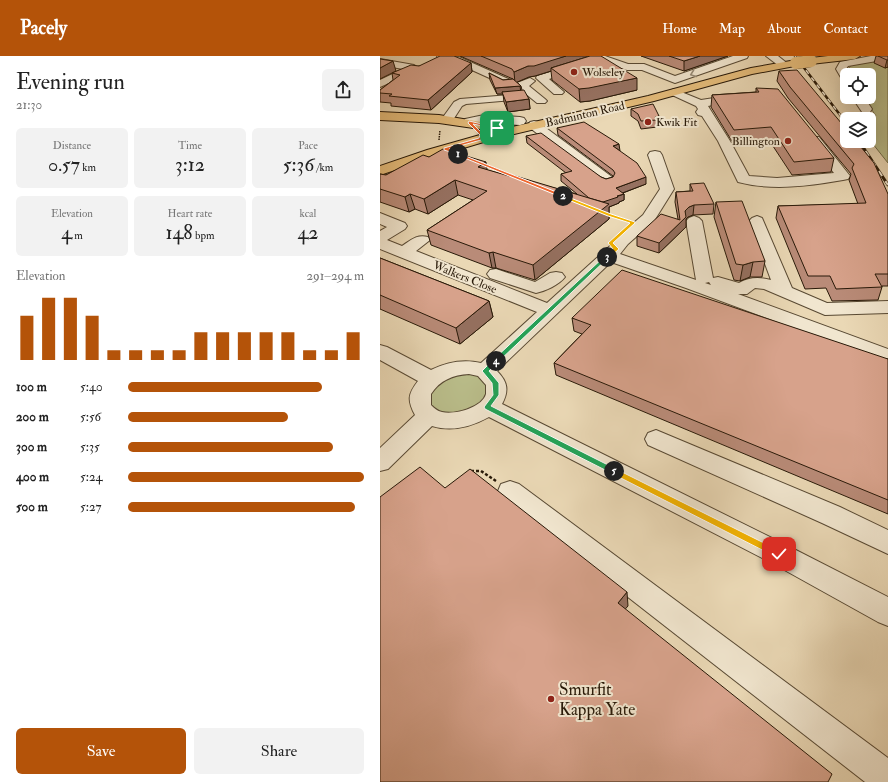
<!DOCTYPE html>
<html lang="en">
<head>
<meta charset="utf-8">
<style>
	:root { --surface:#fff; --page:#f2f2f2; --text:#222; --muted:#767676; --accent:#b45309 }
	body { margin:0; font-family:"IM FELL Double Pica",serif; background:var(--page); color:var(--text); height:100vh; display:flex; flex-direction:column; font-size:15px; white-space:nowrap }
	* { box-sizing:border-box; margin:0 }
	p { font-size:13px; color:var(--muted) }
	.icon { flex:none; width:22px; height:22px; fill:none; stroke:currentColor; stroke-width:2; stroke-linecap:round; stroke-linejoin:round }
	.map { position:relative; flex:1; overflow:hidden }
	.drawer { display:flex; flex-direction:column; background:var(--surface); width:380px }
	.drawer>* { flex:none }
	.controls { position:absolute; left:460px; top:12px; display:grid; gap:8px }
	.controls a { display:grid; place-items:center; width:36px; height:36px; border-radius:6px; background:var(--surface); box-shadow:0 4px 16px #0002; font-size:20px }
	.pin { position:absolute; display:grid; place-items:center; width:34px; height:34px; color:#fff; margin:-17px; border-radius:8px; box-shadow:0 2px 6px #0006 }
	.km { position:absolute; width:20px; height:20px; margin:-10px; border-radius:50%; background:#222; color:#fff; font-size:11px; line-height:20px; text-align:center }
	.round { display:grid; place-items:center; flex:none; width:42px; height:42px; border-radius:6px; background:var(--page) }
	.summary { display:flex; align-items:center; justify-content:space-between; height:68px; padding:0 16px }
	h1 { font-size:22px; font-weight:600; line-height:30px }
	.stats { display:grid; grid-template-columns:repeat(3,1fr); gap:6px; height:68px; padding:4px 16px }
	.stats div { display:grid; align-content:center; border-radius:6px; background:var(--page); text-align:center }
	.stats b { font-size:20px; font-weight:600 }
	.stats small { font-size:11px; font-weight:400 }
	.stats p { font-size:11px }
	.chart { height:112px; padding:8px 16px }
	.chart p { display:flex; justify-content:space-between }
	.chart svg { width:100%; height:72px; margin-top:4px; stroke:var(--accent); stroke-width:6 }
	.primary-button { display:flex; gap:8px; margin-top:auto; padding:8px 16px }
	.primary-button a { flex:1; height:46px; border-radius:6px; background:var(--accent); color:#fff; font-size:16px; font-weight:600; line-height:46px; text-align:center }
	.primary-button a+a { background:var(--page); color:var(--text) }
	ul { padding:0 16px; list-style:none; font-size:13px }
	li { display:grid; grid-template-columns:64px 48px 1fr; align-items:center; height:30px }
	li i { height:10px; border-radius:5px; background:var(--accent) }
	header { display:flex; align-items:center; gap:24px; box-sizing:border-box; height:56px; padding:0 20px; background:var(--accent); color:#fff }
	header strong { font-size:19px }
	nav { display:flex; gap:22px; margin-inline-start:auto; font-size:14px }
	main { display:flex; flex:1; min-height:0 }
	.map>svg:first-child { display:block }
	.green { fill:#babe8b; stroke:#716c4a }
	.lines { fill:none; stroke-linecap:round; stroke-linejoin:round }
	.minor-casing { stroke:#584933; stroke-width:2 }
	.major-casing { stroke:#281908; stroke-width:2 }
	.path-far1 { stroke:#281908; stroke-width:1.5; stroke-dasharray:1.5 1; stroke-linecap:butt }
	.path { stroke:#281908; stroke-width:2.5; stroke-dasharray:3 2; stroke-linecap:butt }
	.minor { fill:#f1e6cf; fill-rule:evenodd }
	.major { fill:#e5bc7a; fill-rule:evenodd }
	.rail-far1-casing { stroke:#281908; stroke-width:2.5 }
	.rail-casing { stroke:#281908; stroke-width:3 }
	.rail-far1 { stroke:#f1e6cf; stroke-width:1.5; stroke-dasharray:4.5; stroke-linecap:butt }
	.rail { stroke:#f1e6cf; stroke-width:2; stroke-dasharray:6; stroke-linecap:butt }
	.major-bridge-casing { stroke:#281908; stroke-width:12; stroke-linecap:butt }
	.major-bridge { stroke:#e5bc7a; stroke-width:12 }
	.wall { fill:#b98b78; stroke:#281908 }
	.shaded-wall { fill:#967161; stroke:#281908 }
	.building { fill:#d7a28b; stroke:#281908 }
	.oneway { stroke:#978a75 }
	.split-1 { fill:#f0652b; stroke:#fff }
	.split-2 { fill:#f0652b; stroke:#fff }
	.split-3 { fill:#f5b400; stroke:#fff }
	.split-4 { fill:#22a559; stroke:#fff }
	.split-5 { fill:#22a559; stroke:#fff }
	.split-6 { fill:#f5b400; stroke:#fff }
	.poi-dot { fill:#8f2418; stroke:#f1e6cf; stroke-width:1.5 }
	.labels { text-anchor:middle; stroke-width:4; stroke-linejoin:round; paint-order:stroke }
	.far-poi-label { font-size:12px; fill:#281908; stroke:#f1e6cf; text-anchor:start }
	.far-street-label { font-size:12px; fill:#281908; stroke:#f1e6cf }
	.near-poi-label { font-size:17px; fill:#281908; stroke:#f1e6cf; text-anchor:start }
</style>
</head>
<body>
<header>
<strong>Pacely</strong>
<nav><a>Home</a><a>Map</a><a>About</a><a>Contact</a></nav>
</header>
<main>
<section class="drawer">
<div class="summary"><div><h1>Evening run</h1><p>21:30</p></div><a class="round"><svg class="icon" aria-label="share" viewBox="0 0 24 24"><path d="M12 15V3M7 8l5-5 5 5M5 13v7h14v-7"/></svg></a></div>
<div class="stats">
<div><p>Distance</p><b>0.57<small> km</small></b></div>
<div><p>Time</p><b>3:12</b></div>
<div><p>Pace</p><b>5:36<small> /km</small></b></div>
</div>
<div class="stats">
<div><p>Elevation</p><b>4<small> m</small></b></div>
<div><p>Heart rate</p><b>148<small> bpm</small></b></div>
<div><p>kcal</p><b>42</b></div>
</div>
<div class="chart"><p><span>Elevation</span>291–294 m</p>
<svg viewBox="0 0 160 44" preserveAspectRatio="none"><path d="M5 44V17M15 44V6M25 44V6M35 44V17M45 44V38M55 44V38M65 44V38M75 44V38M85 44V27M95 44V27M105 44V27M115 44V27M125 44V27M135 44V38M145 44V38M155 44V27"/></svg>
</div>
<ul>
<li><b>100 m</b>5:40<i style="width:82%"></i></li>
<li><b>200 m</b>5:56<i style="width:68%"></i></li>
<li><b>300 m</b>5:35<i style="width:87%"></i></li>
<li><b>400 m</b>5:24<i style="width:100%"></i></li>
<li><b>500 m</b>5:27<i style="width:96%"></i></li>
</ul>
<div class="primary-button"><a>Save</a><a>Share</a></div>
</section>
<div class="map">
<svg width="508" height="726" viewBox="0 0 508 726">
	<rect width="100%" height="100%" fill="#ead8b5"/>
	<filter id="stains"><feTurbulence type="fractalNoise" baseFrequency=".005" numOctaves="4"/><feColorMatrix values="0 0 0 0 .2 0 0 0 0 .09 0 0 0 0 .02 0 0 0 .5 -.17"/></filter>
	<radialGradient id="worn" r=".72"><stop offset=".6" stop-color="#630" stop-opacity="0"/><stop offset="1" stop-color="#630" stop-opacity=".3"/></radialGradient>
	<!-- green -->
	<g class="green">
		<path d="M499,3L508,11V107L489,83V63H473L472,61L496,60L483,41H489V19H468L467,14L474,6Z"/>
		<path d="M95,318L110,329L105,347L82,359L58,357L50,350L51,332L70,319Z"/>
	</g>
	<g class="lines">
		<defs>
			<g id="minor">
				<path d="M57,0L79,1L133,25L134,27L133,29H125L72,5L58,2Z"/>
				<path d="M210,0H225L248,8H264L295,20L353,0H368L367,2L295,27L262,14H247L211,2Z"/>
				<path d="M386,0H398L408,8L407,10H399Z"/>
				<path d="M491,0H508V3L468,10L466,13L470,19H467V26L463,25L456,13L460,6Z"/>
				<path d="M0,3L34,9L39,12L38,14L0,31V24L23,13L0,9Z"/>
				<path d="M200,7L205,10L204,12L169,23L184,36L182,38H174L156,22L157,20Z"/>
				<path d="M150,22L155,25L149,30L165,43L167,45L165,47H157L135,29L137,27Z"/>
				<path d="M294,33L321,44L360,38L364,39L366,41L364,43L328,50L350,85L369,120L397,122L454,117L428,84L429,81H439L470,120L468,123L463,124C429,130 392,135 358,126L338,85L322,60L318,59L316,56L318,53L316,50L290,38L288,36Z"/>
				<path d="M141,38L145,39L147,41L145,43L86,48L82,50L71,67H63L61,64L74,46L80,43Z"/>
				<path d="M472,41H484L492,53L490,56H482Z"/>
				<path d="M104,59L140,61L144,62L146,65L144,68L140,69L104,67L89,70L85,69L83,66L85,63Z"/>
				<path d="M154,65L158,66L232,121L234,124L232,127L227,128L222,127L150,72L148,69L150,66Z"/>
				<path d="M275,95L280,96L282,99L294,133L274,165L248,188L240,198L316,224L306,165L309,162L314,160L319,162L322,165L333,222L338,221L359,227C369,221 380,221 391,224L369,165L372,162L377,160L382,162L412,232L447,247L508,245V257L445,259L384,233L375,232L367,238H358L508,293V307L306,232L231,206L117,315C128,326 129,335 122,348L408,490L508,541V570L498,566L390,506L109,361C91,371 72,376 52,370L8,413L0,415V392L35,359C27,344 28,338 38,325L0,304V289L7,291L51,314C67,306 84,303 101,307L157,256L0,193V175L7,171L0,168V157L25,167L27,170L25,173L7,184L22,190C31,184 37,178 48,181L50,184L36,195L167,247L230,190L236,182L263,159L280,133L268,99L270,96ZM329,226L331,229L325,227ZM89,318L98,320L106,329C106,332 106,335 106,338C102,352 74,359 62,356C57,355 54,352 51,349V338C60,324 73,319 89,318Z"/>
				<path d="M116,213L155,226L170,217L176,216L182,217L185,221C179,229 165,235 156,237L110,222L107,218L110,214Z"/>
				<path d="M276,374L460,451L508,474V498L442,467L268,389L265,383L268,377Z"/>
				<path d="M130,425L139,428L508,702V726H485L121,442L118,435L121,428Z"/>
			</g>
			<g id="major">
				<path d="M448,0H480L475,3L431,8L426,5L431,2Z"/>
				<path d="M416,4L421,7L420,9L372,18L274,45L117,82L57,100L0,119V110L47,94L114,75L59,67L0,64V56L59,59L107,67L126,68L132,71L268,40L371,12Z"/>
			</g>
		</defs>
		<!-- minor casing -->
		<use href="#minor" class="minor-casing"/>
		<!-- major casing -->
		<use href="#major" class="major-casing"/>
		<!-- path-far1 -->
		<g class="path-far1">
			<path d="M59,84L60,74"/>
			<path d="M103,108L134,120"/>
			<path d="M227,158L245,164"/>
		</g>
		<!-- path -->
		<path class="path" d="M91,415H101L116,425"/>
		<!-- minor -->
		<use href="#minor" class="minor"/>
		<!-- major -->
		<use href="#major" class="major"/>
		<defs>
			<path id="rail-far1" d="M415,0L467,68"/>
			<path id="rail" d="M479,85L508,129"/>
		</defs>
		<!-- rail-far1 casing -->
		<use href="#rail-far1" class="rail-far1-casing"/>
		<!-- rail casing -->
		<use href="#rail" class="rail-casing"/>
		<!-- rail-far1 -->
		<use href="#rail-far1" class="rail-far1"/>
		<!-- rail -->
		<use href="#rail" class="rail"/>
		<defs>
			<path id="major-bridge" d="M416,7L431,5"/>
		</defs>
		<!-- major-bridge casing -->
		<use href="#major-bridge" class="major-bridge-casing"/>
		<!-- major-bridge -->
		<use href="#major-bridge" class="major-bridge"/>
	</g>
	<!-- wall -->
	<g class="wall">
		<path d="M80,0H221L257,34L210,45L200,46L172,24L171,15L155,20L149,21L137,26L141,30L142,34L149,43L150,53L128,56L124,46L123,38H117L110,24L109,17L123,24L133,23Z"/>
		<path d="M261,0H348L304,15Z"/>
		<path d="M496,0H508V11L505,12L494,7Z"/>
		<path d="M91,7L92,16L51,54L11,50V47L0,46V34L13,24L12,17L39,10Z"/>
		<path d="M399,15L508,138V230H502V231L498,244L452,245L446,232L425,233L396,162L398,150L478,148L469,124L471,118L408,42L397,25Z"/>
		<path d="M376,32L454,102L451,116L412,119L389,84L353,87L331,51L332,39L376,36Z"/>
		<path d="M251,53L279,60V68H277V71L261,73L258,65L251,60Z"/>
		<path d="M177,72L239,95L266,128L243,137L244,138V144L239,146V147L229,151V163L155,224L116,212H112L51,189L47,174L93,144L78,139L48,158L35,153L29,156L0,146V118L6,119L49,101L107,114L129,120L197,138L181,125V118L186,117L147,87L146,80L221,121L226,123L233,121V120L178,79Z"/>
		<path d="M310,128L334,148L333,158L313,159L308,161L306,163V171L279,197L257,190V180L298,163L295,146L296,136L310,135Z"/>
		<path d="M336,146L385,205L382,221H370L360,225L354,224L334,161Z"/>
		<path d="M0,202L109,245L113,261L80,288L0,253Z"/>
		<path d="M192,262L508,303V458L176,319L174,307L202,278L194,275Z"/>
	</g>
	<!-- shaded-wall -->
	<g class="shaded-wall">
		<path d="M186,0H210L171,12V15L155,20L149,21L135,27L134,16L148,10Z"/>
		<path d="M320,0H348L304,15V5Z"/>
		<path d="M507,4H508V11L505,12Z"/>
		<path d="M13,5L16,15L0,23V12Z"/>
		<path d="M91,7L92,16L51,54L48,44Z"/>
		<path d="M257,22V34L210,45L200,46L199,33Z"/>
		<path d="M140,30L141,37L122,36L123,38H117L115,32Z"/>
		<path d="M149,43L150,53L128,56L126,46Z"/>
		<path d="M239,88L240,95L233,90Z"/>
		<path d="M106,106L108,120L98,111Z"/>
		<path d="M266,121V128L237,139L236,132Z"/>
		<path d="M75,124L78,139L48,158L44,143Z"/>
		<path d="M30,138L35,153L29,156L25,141Z"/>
		<path d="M244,138V144L239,146V147L229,151V163L155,224L153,209L216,148Z"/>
		<path d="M314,149L313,159L308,161L306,163V171L279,197V187L305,162V155L309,151Z"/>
		<path d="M113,196L116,212H112L109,197Z"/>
		<path d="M373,206L370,221L360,225L363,209Z"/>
		<path d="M109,245L113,261L80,288L76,272Z"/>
		<path d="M247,536L248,550L239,560L238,547Z"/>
	</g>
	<!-- building -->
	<g class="building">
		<path d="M60,0H74L91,7L48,44L9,40L12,38L0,37V34L20,19L12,17L31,9L39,10Z"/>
		<path d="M101,0H186L154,10H148L134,16L132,13Z"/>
		<path d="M210,0H221L257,22L209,32L199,33L171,12Z"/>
		<path d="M289,0H320L304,5Z"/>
		<path d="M498,0H508V4H507Z"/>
		<path d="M0,3L13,5L0,12Z"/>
		<path d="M417,14L467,74V85H476L494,107L508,138V218H495L502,231L456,233L450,220H428L398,150L486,147L472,112L474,108L410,31L399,15Z"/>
		<path d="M109,17L123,24L133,23L141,30L115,32Z"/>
		<path d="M376,32L398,33L454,102L414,106L391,71L354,74L332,39L379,36Z"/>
		<path d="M144,34L149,43L126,46L122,36Z"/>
		<path d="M273,48L279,60L275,61L277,64L261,65L258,58L251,53Z"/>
		<path d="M204,66L239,88L233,90L257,107L266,121L236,132L244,138L237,140L238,141L223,146L209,142L181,118L192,115L146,80L161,77L221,121L226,123L233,121L235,117L233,114L177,72Z"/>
		<path d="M63,93L106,106L98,111L129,120L132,119L229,148L153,209L113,196L109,197L47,174L107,135L75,124L44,143L30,138L25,141L0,133V118L6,119L43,99L49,101Z"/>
		<path d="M324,127L334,148L314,149L309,151L305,155L306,161L279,187L257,180L281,158L300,164L296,136L313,135L310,128Z"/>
		<path d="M362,145L385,205L373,206L363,209L356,208L336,146Z"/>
		<path d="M0,202L109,245L76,272L0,239Z"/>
		<path d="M242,214L508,303V444L174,307L211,269L192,262Z"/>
		<path d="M40,411L65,432L90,413L247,536L238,547L452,718L448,726H0V441Z"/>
	</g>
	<!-- one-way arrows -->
	<defs><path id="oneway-chevron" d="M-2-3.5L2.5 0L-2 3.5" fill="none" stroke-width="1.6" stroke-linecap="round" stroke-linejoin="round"/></defs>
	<use class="oneway" href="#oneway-chevron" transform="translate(313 18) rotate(160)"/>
	<!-- split-1 -->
	<path class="split-1" d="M89,65L119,72L117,73L93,68L104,79L101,84L69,93L80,97V99L64,94V92L99,82L100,79L88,67Z"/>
	<!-- split-2 -->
	<path class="split-2" d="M78,97L184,139L185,140L181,141L77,99Z"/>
	<!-- split-3 -->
	<path class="split-3" d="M183,139L231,158L255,166V167L233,187L239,193L229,202L224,201L233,193L228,187L250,167L228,160L181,141Z"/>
	<!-- split-4 -->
	<path class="split-4" d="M225,200L229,201L118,306H114V303Z"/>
	<!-- split-5 -->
	<path class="split-5" d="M114,303L119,305L109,315L119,327V339L111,350L236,413V417H231L105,353L104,351L113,339L112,327L102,315Z"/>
	<!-- split-6 -->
	<path class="split-6" d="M234,412L402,496V501H396L231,417L230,415Z"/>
	<!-- markers -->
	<g class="poi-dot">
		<circle cx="194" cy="16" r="4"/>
		<circle cx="268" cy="66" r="4"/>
		<circle cx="408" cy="85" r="4"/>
		<circle cx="171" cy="643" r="4"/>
	</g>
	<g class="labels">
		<!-- far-poi labels -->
		<g class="far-poi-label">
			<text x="202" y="20">Wolseley</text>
			<text x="276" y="70">Kwik Fit</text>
			<text x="400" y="89" text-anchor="end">Billington</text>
		</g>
		<!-- far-street labels -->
		<g class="far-street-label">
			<text transform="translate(205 58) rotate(-13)" y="4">Badminton Road</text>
			<text transform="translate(85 221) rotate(22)" y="4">Walkers Close</text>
		</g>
		<!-- near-poi labels -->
		<g class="near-poi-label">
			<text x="179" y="639">Smurfit<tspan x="179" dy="20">Kappa Yate</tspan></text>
		</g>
	</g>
	<rect width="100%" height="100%" filter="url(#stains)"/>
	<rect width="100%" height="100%" fill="url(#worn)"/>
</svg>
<div class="controls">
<a><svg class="icon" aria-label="locate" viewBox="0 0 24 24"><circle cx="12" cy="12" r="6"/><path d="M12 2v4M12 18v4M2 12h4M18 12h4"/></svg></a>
<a><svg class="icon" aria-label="layers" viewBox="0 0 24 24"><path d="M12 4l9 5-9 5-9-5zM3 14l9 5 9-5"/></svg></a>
</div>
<div class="pin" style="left:117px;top:72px;background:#1e9e55"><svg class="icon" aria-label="arrive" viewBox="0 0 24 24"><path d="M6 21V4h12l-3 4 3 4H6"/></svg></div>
<div class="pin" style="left:399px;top:498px;background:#d93025"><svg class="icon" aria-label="check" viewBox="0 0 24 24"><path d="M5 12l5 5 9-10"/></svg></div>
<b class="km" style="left:78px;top:98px">1</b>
<b class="km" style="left:183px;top:140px">2</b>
<b class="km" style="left:227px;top:201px">3</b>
<b class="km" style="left:116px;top:305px">4</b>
<b class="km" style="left:234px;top:415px">5</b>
</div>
</main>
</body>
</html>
